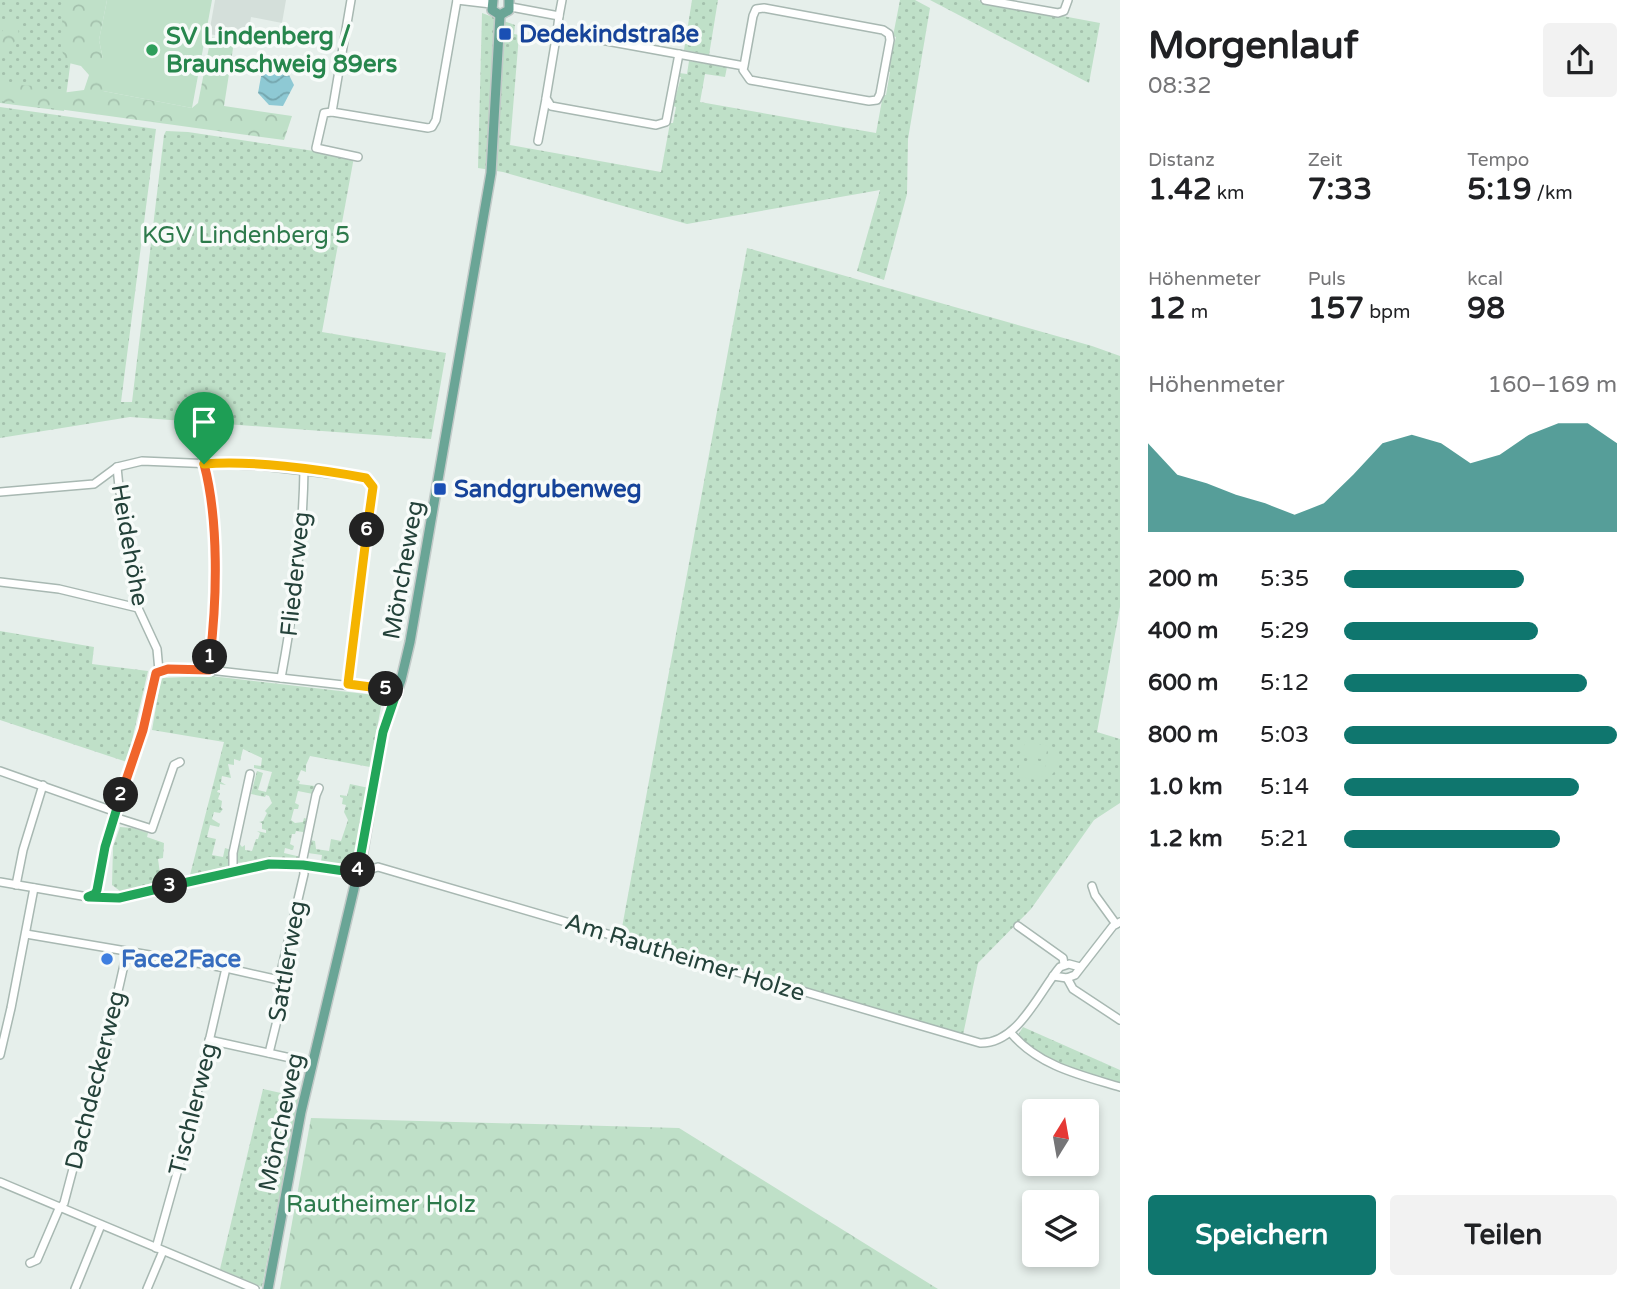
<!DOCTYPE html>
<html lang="de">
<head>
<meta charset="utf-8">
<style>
	:root { --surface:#fff; --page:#f2f2f2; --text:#202124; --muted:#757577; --accent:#0f766e }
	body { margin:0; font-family:"Varela Round",sans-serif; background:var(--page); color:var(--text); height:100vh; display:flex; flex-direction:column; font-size:26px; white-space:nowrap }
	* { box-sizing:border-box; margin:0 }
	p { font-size:23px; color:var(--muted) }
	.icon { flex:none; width:38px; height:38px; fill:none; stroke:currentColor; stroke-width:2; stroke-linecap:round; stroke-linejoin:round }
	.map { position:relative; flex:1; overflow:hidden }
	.side { display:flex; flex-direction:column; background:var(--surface); width:525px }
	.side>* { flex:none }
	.needle { width:46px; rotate:11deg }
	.tools { position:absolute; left:1022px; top:1099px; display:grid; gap:14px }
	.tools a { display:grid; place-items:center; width:77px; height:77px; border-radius:7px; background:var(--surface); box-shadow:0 4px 10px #0003; font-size:35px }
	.pin { position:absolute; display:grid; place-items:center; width:60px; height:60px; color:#fff; margin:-72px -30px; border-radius:50% 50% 50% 0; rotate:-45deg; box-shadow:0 0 7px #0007 }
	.pin .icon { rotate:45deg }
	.km { position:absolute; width:35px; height:35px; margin:-18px; border-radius:50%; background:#222; color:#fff; font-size:19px; line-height:35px; text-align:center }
	.round { display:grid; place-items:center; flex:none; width:74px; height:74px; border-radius:7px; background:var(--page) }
	.summary { display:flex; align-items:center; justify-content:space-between; height:119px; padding:0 28px }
	h1 { font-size:38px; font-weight:800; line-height:52px }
	.stats { display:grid; grid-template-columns:repeat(3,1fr); gap:10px; height:119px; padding:7px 28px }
	.stats div { display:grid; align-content:center }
	.stats b { font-size:30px; font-weight:800 }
	.stats small { font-size:19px; font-weight:400 }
	.stats p { font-size:19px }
	.chart { height:196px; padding:14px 28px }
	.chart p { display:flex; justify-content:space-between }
	.chart svg { width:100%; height:126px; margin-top:7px; fill:var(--accent); opacity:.7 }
	.button { display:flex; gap:14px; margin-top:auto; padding:14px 28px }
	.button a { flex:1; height:80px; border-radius:7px; background:var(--accent); color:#fff; font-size:28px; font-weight:800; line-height:80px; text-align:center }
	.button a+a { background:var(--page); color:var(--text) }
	ul { padding:0 28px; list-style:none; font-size:23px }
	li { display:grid; grid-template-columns:112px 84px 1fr; align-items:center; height:52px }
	li i { height:18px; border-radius:9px; background:var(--accent) }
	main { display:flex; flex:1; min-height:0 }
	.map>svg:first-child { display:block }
	.built { fill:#d4dfda }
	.green { fill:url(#green-dots) }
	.forest { fill:url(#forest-crowns) }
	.pitch { fill:#bfe0c8 }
	.water { fill:url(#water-waves) }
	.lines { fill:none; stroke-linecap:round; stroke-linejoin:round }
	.minor-casing { stroke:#a8b8b2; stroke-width:10 }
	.major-casing { stroke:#c2cac8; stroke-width:12 }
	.minor { stroke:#fff; stroke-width:7 }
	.major { stroke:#6aa596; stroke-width:9 }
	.split-1-casing { stroke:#fff; stroke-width:14 }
	.split-2-casing { stroke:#fff; stroke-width:14 }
	.split-3-casing { stroke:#fff; stroke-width:14 }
	.split-4-casing { stroke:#fff; stroke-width:14 }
	.split-5-casing { stroke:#fff; stroke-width:14 }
	.split-6-casing { stroke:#fff; stroke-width:14 }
	.split-7-casing { stroke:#fff; stroke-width:14 }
	.split-1 { stroke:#f0652b; stroke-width:9 }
	.split-2 { stroke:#f0652b; stroke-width:9 }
	.split-3 { stroke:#22a559; stroke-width:9 }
	.split-4 { stroke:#22a559; stroke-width:9 }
	.split-5 { stroke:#22a559; stroke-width:9 }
	.split-6 { stroke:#f5b400; stroke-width:9 }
	.split-7 { stroke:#f5b400; stroke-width:9 }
	.transit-dot { fill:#1a4fb4; stroke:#f7fbf9; stroke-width:2.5 }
	.leisure-dot { fill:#2e9e5b; stroke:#f7fbf9; stroke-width:2.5 }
	.shop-dot { fill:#3f7fe0; stroke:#f7fbf9; stroke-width:2.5 }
	.labels { text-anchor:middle; stroke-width:7; stroke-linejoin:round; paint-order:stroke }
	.transit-label { font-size:24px; font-weight:bold; fill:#164399; stroke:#f7fbf9; text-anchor:start }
	.leisure-label { font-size:24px; font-weight:bold; fill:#27864d; stroke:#f7fbf9; text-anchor:start }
	.park-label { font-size:24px; fill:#2d7a4b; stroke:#f7fbf9 }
	.street-label { font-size:24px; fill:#24423a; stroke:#f7fbf9 }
	.shop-label { font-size:24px; font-weight:bold; fill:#366cbe; stroke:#f7fbf9; text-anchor:start }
</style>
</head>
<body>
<main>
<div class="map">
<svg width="1120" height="1289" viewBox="0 0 1120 1289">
	<defs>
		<pattern id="green-dots" width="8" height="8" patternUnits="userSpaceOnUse" patternTransform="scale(1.75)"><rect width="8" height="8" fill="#bfe0c8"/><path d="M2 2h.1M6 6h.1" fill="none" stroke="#a4c1ad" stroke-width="1.8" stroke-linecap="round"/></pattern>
		<pattern id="forest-crowns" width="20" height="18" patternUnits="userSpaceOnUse" patternTransform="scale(1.75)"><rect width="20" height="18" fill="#bfe0c8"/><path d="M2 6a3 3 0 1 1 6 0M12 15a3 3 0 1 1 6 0" fill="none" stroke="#a4c1ad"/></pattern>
		<pattern id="water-waves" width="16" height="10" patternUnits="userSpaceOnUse" patternTransform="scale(1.75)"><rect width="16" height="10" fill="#8ec9d4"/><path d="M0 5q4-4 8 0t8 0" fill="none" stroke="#74a5ad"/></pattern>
	</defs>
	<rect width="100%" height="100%" fill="#e6efeb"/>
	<!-- built -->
	<path class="built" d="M215,0H286L282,23L251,17L247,41L209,34Z"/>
	<!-- green -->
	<g class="green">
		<path d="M0,0H79L64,111L0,103Z"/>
		<path d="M692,0H718L709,55L684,50Z"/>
		<path d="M900,0H915L930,8L908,139L907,194L884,280L857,271L880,190L687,224L503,172L478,168L482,13L515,25L514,34L519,35L510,145L661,172L670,123H673L676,107L673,106L681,77H679V73L687,74L689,61L727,67L725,77L705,74L700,102L876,133L883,95H886L890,72L887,71L896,37L893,36Z"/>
		<path d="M930,0H978L1100,23L1089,83Z"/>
		<path d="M0,107L156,129L121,402H132L164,135L166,131L188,132L354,157L322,332L446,353L431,439L130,417L0,438Z"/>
		<path d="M747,248L1092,346L1120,356V607L1097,732L1120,739V803L1094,820L1031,909L978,963L963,1035L621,933Z"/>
		<path d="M0,631L94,647L92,664L148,671L127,762L0,720Z"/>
		<path d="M211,676L383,696L370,767L310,756L306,765V772L301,770L297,780L300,781L299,784L315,786L313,794L298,791L295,803L299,805L298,809H294L291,820L295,823L303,822L304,818L308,819L304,840L303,832L296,831L295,834H292L290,844L294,846L293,850L285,848L284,853L301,857L300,860L271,859L237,863L239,843L242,847L245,845V850L252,851L256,839H258L260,833L257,831L266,833V830L262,829V823L259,822L263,821L267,813L265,811L272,803L269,796L266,795L265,797L251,794L257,771L263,773L258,790L266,792L272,772L254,768V765L261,766L262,758L243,749L240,761L234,759V765L228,764L231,778L222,776L221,782L226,785L220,784V790H218L217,792L220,793L218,799L222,801L221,808L223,809L220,813L214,812L212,819L220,824L219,827L210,825L207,837L216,839L212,855L223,857L225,848L231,850L229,866L190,875L224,742L152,730L161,678Z"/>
		<path d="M350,784L369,788L355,862L350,865L321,862L322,855L308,853L310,840L315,841L316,849L329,851L331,839L341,841L348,820L344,812L346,805L342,804L343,798L340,797V795L347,796Z"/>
		<path d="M120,827L133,828L148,833L147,837L164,843L163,858L158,859L161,881L120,891L112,885L113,847Z"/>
		<path d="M1023,1027L1120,1070V1084C1095,1076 1028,1060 1018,1035Z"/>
		<path d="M263,1089L299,1097L262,1287L220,1269Z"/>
	</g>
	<!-- forest -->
	<g class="forest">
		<path d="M63,0H107L99,40L103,59V91L192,108L198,103L211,37L234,42L224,106L292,116L284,140L0,101V84L35,86L49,92L61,93L84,90L89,75L81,66L65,62L61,46Z"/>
		<path d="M12,19L17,20L19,36L9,49L0,55V34Z"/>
		<path d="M311,1118L679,1128L938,1289H280Z"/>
	</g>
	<!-- pitch -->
	<g class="pitch">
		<path d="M107,0H212L192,108L103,91V59L99,40Z"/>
		<path d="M1025,741L1048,746L1045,760L1022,755Z"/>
		<path d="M1050,744C1063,757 1059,774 1042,781Z"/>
		<path d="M1020,762L1044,766L1041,781L1017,776Z"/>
	</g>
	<!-- water -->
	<path class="water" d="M273,64L285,67L294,85L283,106L269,105L258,93L262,71Z"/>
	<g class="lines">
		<defs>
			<g id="minor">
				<path d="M351,0L332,112L428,128L432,127L436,120L457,0"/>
				<path d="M457,0L491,4"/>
				<path d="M985,0L1058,13L1064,11L1068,0"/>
				<path d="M511,7L559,16L557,32L744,66L753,16L756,9L764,8L883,30L889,34L890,40L880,94L877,100L869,101L750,80L743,70L744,66"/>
				<path d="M559,16L562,0"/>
				<path d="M557,32L546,98L551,106L656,125L666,122L679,54"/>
				<path d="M332,112L324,113L316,148L358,157"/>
				<path d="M538,141L546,99"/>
				<path d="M204,464C221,525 216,607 209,670"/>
				<path d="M117,467L119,487L133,561L138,608L157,649L159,671"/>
				<path d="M0,492L94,484L117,467L142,461L262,466L366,478L373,487L348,684"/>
				<path d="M0,582L59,589L138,608"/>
				<path d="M159,671L209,670L397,691"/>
				<path d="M281,678C294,608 303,540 304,469"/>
				<path d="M0,771L116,812"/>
				<path d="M114,817L152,829L174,765L180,762"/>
				<path d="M233,871V853L250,774"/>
				<path d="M0,882L88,897L110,898L269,864L303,865L358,873L378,867L980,1043C1018,1044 1039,992 1060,967L1069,964L1080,967"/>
				<path d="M16,885L23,850L43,785"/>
				<path d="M1092,886L1095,895L1116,924"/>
				<path d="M89,897L95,894L97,890L108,837L143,730L153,678L159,671"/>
				<path d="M1018,926L1063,958L1064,964"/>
				<path d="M26,934L226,968L279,980"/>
				<path d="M1053,976L1067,978L1075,975L1113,926L1120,922"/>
				<path d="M1067,978L1073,989L1120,1020"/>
				<path d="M1011,1033C1039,1066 1080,1075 1120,1087"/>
				<path d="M209,1040L313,1063"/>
				<path d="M269,1053L285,988V985L279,980L304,874L303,858L316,795L319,788"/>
				<path d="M0,1055L11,1008L34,888"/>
				<path d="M0,1182L255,1289"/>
				<path d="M156,1248L186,1141L226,968"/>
				<path d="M30,1263L37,1260L58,1211L64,1203C86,1119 109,1036 127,951"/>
				<path d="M75,1289L101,1225"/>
				<path d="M147,1289L163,1251"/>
			</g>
			<g id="major">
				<path d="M493,0L492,10L500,15L509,10V0"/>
				<path d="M268,1289L301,1112L363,851L383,732L401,680L410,642L491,173L500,15"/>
			</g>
		</defs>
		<!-- minor casing -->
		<use href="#minor" class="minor-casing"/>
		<!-- major casing -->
		<use href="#major" class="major-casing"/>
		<!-- minor -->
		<use href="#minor" class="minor"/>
		<!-- major -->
		<use href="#major" class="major"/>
	</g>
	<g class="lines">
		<defs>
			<path id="split-1" d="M204,464C219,520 217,600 210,657"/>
			<path id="split-2" d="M121,795L143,730L156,673L168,669L209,670L210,657"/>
			<path id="split-3" d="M121,795L105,847L97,890L95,894L88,897L119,898L170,886"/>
			<path id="split-4" d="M170,886L269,864L303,865L358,873V870"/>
			<path id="split-5" d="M358,870L383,732L397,691L386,689"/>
			<path id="split-6" d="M367,530L348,684L386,689"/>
			<path id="split-7" d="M204,464C250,460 319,469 366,478L373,487L367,530"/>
		</defs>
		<!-- split-1 casing -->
		<use href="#split-1" class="split-1-casing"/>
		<!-- split-2 casing -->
		<use href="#split-2" class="split-2-casing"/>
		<!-- split-3 casing -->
		<use href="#split-3" class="split-3-casing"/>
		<!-- split-4 casing -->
		<use href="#split-4" class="split-4-casing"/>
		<!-- split-5 casing -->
		<use href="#split-5" class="split-5-casing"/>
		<!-- split-6 casing -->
		<use href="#split-6" class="split-6-casing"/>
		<!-- split-7 casing -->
		<use href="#split-7" class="split-7-casing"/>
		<!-- split-1 -->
		<use href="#split-1" class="split-1"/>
		<!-- split-2 -->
		<use href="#split-2" class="split-2"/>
		<!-- split-3 -->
		<use href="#split-3" class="split-3"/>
		<!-- split-4 -->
		<use href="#split-4" class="split-4"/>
		<!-- split-5 -->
		<use href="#split-5" class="split-5"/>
		<!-- split-6 -->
		<use href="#split-6" class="split-6"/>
		<!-- split-7 -->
		<use href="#split-7" class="split-7"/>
	</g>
	<!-- markers -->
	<g class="transit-dot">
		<rect x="498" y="27" width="14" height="14" rx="3.5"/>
		<rect x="433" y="482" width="14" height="14" rx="3.5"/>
	</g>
	<circle class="leisure-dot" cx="152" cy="50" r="7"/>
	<circle class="shop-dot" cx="107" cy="959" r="7"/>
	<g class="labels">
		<!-- transit labels -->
		<g class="transit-label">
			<text x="519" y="42">Dedekindstraße</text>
			<text x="454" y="497">Sandgrubenweg</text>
		</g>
		<!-- leisure labels -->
		<g class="leisure-label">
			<text x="166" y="44">SV Lindenberg /<tspan x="166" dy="28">Braunschweig 89ers</tspan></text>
		</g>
		<!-- park labels -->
		<g class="park-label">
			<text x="246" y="243">KGV Lindenberg 5</text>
			<text x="381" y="1212">Rautheimer Holz</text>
		</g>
		<!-- street labels -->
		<g class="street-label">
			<text transform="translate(130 545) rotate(80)" y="8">Heidehöhe</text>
			<text transform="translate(403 570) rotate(-80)" y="8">Möncheweg</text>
			<text transform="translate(295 574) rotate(-84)" y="8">Fliederweg</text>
			<text transform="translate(685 957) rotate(17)" y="8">Am Rautheimer Holze</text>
			<text transform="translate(287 961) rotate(-80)" y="8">Sattlerweg</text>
			<text transform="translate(95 1080) rotate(-76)" y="8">Dachdeckerweg</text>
			<text transform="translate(193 1109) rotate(-76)" y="8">Tischlerweg</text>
			<text transform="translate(281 1122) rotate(-78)" y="8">Möncheweg</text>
		</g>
		<!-- shop labels -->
		<g class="shop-label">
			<text x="121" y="967">Face2Face</text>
		</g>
	</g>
</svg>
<div class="tools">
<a><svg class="needle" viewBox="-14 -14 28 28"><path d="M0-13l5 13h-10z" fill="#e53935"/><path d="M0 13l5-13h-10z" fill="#757577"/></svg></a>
<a><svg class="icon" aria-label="layers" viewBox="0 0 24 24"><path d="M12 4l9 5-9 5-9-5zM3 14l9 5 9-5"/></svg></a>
</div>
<div class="pin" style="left:204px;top:464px;background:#1e9e55"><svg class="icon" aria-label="arrive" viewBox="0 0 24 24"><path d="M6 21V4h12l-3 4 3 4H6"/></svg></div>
<b class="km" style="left:210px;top:657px">1</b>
<b class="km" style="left:121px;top:795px">2</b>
<b class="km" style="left:170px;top:886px">3</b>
<b class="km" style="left:358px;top:870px">4</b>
<b class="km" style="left:386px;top:689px">5</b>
<b class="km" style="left:367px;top:530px">6</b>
</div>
<section class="side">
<div class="summary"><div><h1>Morgenlauf</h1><p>08:32</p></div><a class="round"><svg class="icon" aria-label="share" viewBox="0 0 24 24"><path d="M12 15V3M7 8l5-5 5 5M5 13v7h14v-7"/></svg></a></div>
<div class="stats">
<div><p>Distanz</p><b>1.42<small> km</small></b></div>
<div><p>Zeit</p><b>7:33</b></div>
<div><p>Tempo</p><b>5:19<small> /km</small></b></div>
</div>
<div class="stats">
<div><p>Höhenmeter</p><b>12<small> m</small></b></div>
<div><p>Puls</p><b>157<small> bpm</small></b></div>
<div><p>kcal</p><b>98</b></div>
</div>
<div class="chart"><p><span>Höhenmeter</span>160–169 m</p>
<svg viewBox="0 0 160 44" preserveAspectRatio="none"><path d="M0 44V13L10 24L20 27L30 31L40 34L50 38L60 34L70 24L80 13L90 10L100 13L110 20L120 17L130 10L140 6L150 6L160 13V44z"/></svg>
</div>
<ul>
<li><b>200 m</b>5:35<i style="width:66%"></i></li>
<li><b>400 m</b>5:29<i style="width:71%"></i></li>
<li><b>600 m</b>5:12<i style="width:89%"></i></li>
<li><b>800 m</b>5:03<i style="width:100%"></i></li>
<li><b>1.0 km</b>5:14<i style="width:86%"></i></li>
<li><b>1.2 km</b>5:21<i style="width:79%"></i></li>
</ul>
<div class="button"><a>Speichern</a><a>Teilen</a></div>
</section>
</main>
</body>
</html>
